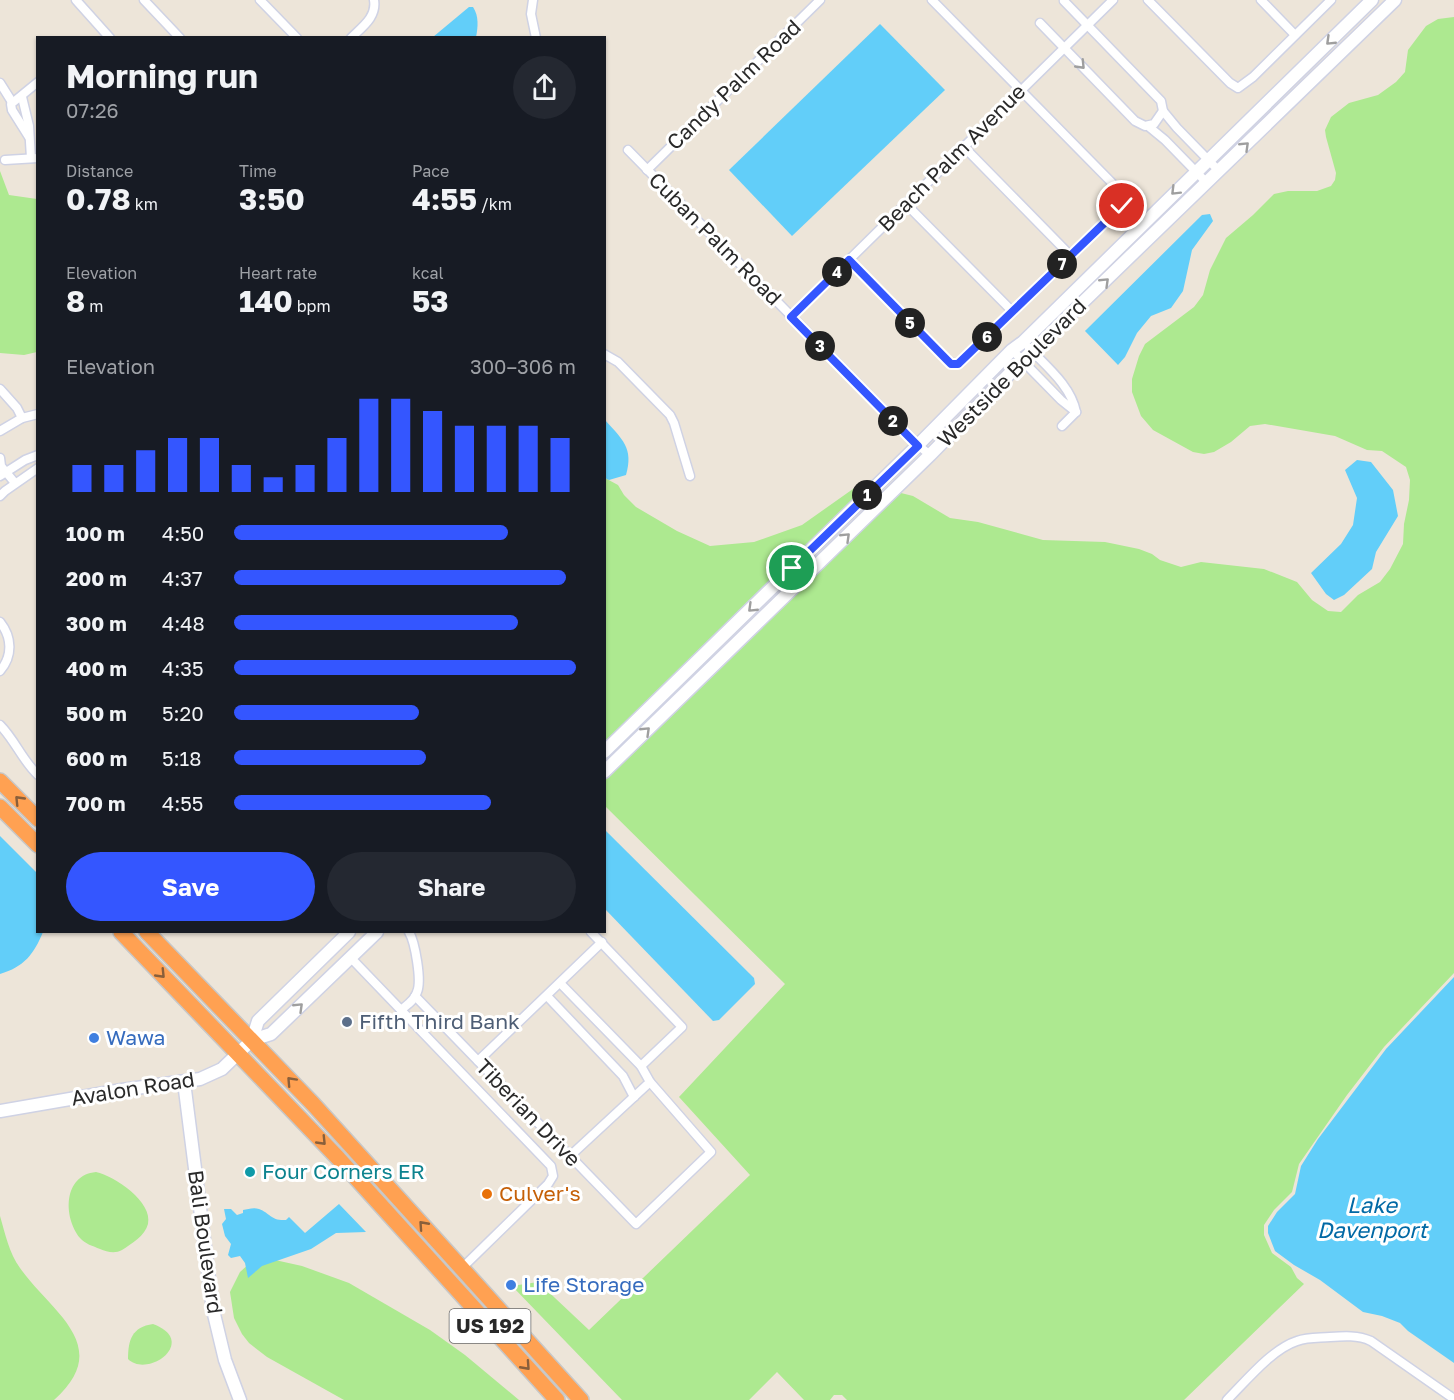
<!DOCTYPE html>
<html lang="en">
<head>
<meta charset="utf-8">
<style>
	:root { --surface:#171b24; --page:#242831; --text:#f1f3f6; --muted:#9ea1a6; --accent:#3456ff }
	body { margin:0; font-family:"Golos Text",sans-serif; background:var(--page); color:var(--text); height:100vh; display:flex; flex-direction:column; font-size:22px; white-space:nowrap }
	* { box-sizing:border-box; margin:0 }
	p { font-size:20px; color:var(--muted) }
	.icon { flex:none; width:33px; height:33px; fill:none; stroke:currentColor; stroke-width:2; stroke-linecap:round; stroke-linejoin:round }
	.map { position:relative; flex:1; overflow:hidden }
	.details { position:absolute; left:36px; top:36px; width:570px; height:897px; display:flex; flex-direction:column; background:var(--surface); border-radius:0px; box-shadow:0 2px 4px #0004 }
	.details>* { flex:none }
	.pin { position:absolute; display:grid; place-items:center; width:51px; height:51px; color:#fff; margin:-26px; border:3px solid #fff; border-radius:50%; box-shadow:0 2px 6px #0007 }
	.km { position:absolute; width:30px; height:30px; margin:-15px; border-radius:50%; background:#222; color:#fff; font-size:16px; line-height:30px; text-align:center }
	.round { display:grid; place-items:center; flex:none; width:63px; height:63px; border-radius:32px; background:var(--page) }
	.headline { display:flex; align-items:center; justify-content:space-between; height:102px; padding:0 30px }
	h1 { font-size:33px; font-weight:700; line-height:45px }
	.figures { display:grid; grid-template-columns:repeat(3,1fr); gap:9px; height:102px; padding:6px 30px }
	.figures div { display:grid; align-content:center }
	.figures b { font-size:30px; font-weight:700 }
	.figures small { font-size:16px; font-weight:400 }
	.figures p { font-size:16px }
	.chart { height:168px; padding:12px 30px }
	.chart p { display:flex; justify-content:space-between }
	.chart svg { width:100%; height:108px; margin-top:6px; stroke:var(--accent); stroke-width:6 }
	.cta { display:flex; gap:12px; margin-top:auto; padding:12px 30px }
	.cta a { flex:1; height:69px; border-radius:36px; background:var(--accent); color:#fff; font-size:24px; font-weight:700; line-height:69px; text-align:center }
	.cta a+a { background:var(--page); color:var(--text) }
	ul { padding:0 30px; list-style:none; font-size:20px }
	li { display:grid; grid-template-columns:96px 72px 1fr; align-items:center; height:45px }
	li i { height:15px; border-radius:8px; background:var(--accent) }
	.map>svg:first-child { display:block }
	.green { fill:#ade990 }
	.water { fill:#62cef9 }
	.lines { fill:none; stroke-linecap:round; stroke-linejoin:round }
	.street-casing { stroke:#cfd2e4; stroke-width:11 }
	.secondary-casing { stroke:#cfd2e4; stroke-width:15 }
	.highway-casing { stroke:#c7c7c7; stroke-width:18 }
	.street { stroke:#fff; stroke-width:8 }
	.secondary { stroke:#fff; stroke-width:12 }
	.highway { stroke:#ffa152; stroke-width:15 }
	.oneway { stroke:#9f9f9f }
	.oneway2 { stroke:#895f3b }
	.route-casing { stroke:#fff; stroke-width:12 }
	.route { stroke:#3456ff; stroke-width:8 }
	.service-dot { fill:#5c6f8a; stroke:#fff; stroke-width:2 }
	.shop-dot { fill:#3f7fe0; stroke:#fff; stroke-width:2 }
	.culture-dot { fill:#0f9aa8; stroke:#fff; stroke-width:2 }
	.food-dot { fill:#e8710a; stroke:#fff; stroke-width:2 }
	.labels { text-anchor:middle; stroke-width:6; stroke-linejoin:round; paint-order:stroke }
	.shield { fill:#fff; stroke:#696969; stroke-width:1.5 }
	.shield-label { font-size:20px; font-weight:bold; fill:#292929 }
	.street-label { font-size:21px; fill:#292929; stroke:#fff }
	.service-label { font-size:21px; fill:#4e5e75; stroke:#fff; text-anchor:start }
	.shop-label { font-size:21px; fill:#366cbe; stroke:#fff; text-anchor:start }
	.culture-label { font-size:21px; fill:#0d838f; stroke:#fff; text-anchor:start }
	.food-label { font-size:21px; fill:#c56008; stroke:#fff; text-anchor:start }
	.water-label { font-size:22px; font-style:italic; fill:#0169a5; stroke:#fff }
</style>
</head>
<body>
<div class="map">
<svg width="1454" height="1400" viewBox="0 0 1454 1400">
	<rect width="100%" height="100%" fill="#ede5d9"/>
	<!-- green -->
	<g class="green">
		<path d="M1454,17V973L1384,1047L1347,1095L1299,1164L1292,1192L1274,1210L1264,1225V1235L1272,1253L1291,1267L1297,1278L1304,1284L1184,1400H847L842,1395H834L830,1400H804L777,1372L749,1400H622L512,1286L538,1282L589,1330L750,1175L679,1097L785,984L605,806V777L897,492L913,496L950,518L978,522L1043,540L1105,542L1139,549L1152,554L1160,560L1181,567L1201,562L1264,569L1297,582L1312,600L1328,611L1341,612L1358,595L1380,582L1390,569L1403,544L1404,524L1409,500L1410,480L1406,467L1382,451L1367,450L1335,436L1265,424L1250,426L1231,442L1214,452L1204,454L1193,452L1153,430L1141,416L1132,392V379L1139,356L1145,344L1194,307L1203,295L1210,270L1226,238L1253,215L1274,194L1288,191H1317L1331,186L1335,180L1336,173L1326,137L1325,130L1331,117L1349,103L1378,95L1396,82L1405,72L1408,50L1426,26L1438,19Z"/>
		<path d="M0,171L9,195L37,199V352L24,355L0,353Z"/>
		<path d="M605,478L618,485L624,495L636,507L677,531L710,546L754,542L802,525L860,484L871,483L605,747Z"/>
		<path d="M96,1172C115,1176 153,1202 148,1224C145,1236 131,1244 122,1250C115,1254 107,1252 100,1249C93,1246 85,1244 80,1238C63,1217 63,1175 96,1172Z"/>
		<path d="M0,1216C5,1233 9,1253 20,1268C51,1312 115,1346 54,1400H0Z"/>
		<path d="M275,1260L302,1266L349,1283L430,1330L465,1355L519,1400H344L267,1357L249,1343L242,1334L234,1318L230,1292L240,1272L250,1263Z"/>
		<path d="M153,1324C199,1341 148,1379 128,1359C128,1340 132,1327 153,1324Z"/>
	</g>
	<!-- water -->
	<g class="water">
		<path d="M469,7H473C479,16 478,27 476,37H433Z"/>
		<path d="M880,24L945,90L792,236L729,170Z"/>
		<path d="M1210,214L1213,221L1192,250L1183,291L1171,308L1151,316L1137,333L1125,357L1118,365L1085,331L1202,215Z"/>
		<path d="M605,420C622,439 634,448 626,475L609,480L605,478Z"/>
		<path d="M1357,460L1371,462L1393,490L1398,516L1376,552L1372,569L1344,595L1334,600L1326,594L1311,573L1341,544L1353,525L1357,498L1345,470Z"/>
		<path d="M604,829L754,978L755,984L719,1020L713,1021L605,909Z"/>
		<path d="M0,836L37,873L38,932H43C34,954 24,967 0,974Z"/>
		<path d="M1454,977V1363L1408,1331L1400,1323L1382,1316L1363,1312L1320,1280L1294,1265L1275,1251L1268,1233V1226L1277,1212L1295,1194L1301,1166L1318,1139L1386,1049Z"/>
		<path d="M339,1204L366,1232L336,1233L311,1249L262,1266L248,1278L245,1263L240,1256L231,1258L228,1255L231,1244L225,1236L222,1224L226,1219L224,1209H231L237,1215L243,1213V1210C248,1209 254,1207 259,1209C270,1213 271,1221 286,1220L289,1217L305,1233Z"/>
	</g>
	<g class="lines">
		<defs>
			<g id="street">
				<path d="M76,0L110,38"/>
				<path d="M144,0L180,38"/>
				<path d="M260,0L297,38"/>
				<path d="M533,0L531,14L536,38"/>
				<path d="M1148,0L1230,83L1238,88L1253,77L1331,0"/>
				<path d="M1261,0L1295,35"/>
				<path d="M1040,23L1135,121L1145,126L1154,124L1163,111L1161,101L1064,1"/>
				<path d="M351,38C362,27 377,17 374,0"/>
				<path d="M0,83L12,102"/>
				<path d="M22,97L29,126L31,158"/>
				<path d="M1163,111L1177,128L1219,171"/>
				<path d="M1148,126L1165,140L1207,183"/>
				<path d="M29,137L12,110L11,104L38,82"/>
				<path d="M964,147L1071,256"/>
				<path d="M628,150L918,445L930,455"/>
				<path d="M5,160L38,158"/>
				<path d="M647,170L820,0"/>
				<path d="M906,204L1013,312"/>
				<path d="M849,260L949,362L958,364L1071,256L1123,203V196L1119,190L932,0"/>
				<path d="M791,317L1113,0"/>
				<path d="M1029,348C1047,367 1071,386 1076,412"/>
				<path d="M1012,350L1061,400L1076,412"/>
				<path d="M604,354L618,362L670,415L674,423L690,476"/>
				<path d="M0,389L17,408L22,418"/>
				<path d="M1062,426L1076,412"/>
				<path d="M0,431L22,418L38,414"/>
				<path d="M0,458L1,466L15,483"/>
				<path d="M0,476L25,460L38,455"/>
				<path d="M0,496L5,491L38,468"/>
				<path d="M0,622C12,637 13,656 0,671"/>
				<path d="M0,725C15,740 22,760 38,775"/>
				<path d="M591,932L682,1027L641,1066"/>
				<path d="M350,957L551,1166L553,1176L548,1184L462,1268"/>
				<path d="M415,996L636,1224L711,1152L650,1082L641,1066L560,983"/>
				<path d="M547,996L623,1076L634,1097"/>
				<path d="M401,1010C407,1005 415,1000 417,992C422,981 415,942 409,932"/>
				<path d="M478,1061L602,942"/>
				<path d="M570,1156L650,1082"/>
				<path d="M1227,1400C1246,1381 1272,1349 1297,1341C1308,1337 1319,1338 1330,1337C1344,1336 1358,1335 1371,1341L1454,1399"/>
			</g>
			<g id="secondary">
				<path d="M604,752L918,445L1012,350L1023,342L1372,0"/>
				<path d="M604,772L930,455L1023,360L1395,0"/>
				<path d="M252,1040L258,1021L349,932"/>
				<path d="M184,1082L213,1310L225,1360L240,1400"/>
				<path d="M0,1111L122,1090L200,1079L222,1069L252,1040L271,1034L377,932"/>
			</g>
			<g id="highway">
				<path d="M0,781L38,819"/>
				<path d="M0,807L38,845"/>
				<path d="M121,932L338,1158L557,1400"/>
				<path d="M147,932L313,1104L581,1400"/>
			</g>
		</defs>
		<!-- street casing -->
		<use href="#street" class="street-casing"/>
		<!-- secondary casing -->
		<use href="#secondary" class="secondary-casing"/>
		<!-- highway casing -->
		<use href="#highway" class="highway-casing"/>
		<!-- street -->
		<use href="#street" class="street"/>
		<!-- secondary -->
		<use href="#secondary" class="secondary"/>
		<!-- highway -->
		<use href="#highway" class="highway"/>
	</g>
	<!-- one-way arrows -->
	<defs><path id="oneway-chevron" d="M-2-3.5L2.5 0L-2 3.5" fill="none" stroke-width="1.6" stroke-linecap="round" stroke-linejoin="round" transform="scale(1.5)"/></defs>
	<g class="oneway">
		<use href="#oneway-chevron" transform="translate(1330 41) rotate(136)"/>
		<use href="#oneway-chevron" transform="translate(1081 65) rotate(46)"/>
		<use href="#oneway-chevron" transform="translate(1245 146) rotate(-44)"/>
		<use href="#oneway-chevron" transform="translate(1175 191) rotate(135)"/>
		<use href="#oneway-chevron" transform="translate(1105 282) rotate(-44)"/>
		<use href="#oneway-chevron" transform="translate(846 537) rotate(-44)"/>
		<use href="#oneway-chevron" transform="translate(752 608) rotate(136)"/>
		<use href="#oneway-chevron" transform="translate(646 731) rotate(-44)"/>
		<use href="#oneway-chevron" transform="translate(299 1007) rotate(-44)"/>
	</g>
	<g class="oneway2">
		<use href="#oneway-chevron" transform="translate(19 800) rotate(-134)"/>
		<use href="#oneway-chevron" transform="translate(161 974) rotate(46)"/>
		<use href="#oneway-chevron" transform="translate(291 1081) rotate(-133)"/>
		<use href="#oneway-chevron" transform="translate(322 1141) rotate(46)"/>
		<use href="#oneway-chevron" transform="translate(423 1225) rotate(-132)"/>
		<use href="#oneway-chevron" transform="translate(526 1366) rotate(48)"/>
	</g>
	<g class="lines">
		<defs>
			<path id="route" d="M792,568L918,446L791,317L849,260L947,360L951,364H958L1122,206"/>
		</defs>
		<!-- route casing -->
		<use href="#route" class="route-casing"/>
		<!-- route -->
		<use href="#route" class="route"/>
	</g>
	<!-- markers -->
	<circle class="service-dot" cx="347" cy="1022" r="6"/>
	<g class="shop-dot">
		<circle cx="94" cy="1038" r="6"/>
		<circle cx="511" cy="1285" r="6"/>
	</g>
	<circle class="culture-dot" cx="250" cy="1172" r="6"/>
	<circle class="food-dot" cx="487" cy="1194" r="6"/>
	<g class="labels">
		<!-- shield labels -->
		<rect class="shield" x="449.5" y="1309" width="81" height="34" rx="4.5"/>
		<g class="shield-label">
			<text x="490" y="1333">US 192</text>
		</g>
		<!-- street labels -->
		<g class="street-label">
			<text transform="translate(734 85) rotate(-44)" y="7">Candy Palm Road</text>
			<text transform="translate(952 158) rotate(-45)" y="7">Beach Palm Avenue</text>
			<text transform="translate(715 239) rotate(45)" y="7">Cuban Palm Road</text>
			<text transform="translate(1012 373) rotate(-45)" y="7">Westside Boulevard</text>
			<text transform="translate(133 1089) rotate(-9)" y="7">Avalon Road</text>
			<text transform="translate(528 1113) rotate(46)" y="7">Tiberian Drive</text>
			<text transform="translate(205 1242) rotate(82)" y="7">Bali Boulevard</text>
		</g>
		<!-- service labels -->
		<g class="service-label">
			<text x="359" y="1029">Fifth Third Bank</text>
		</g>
		<!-- shop labels -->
		<g class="shop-label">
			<text x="106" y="1045">Wawa</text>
			<text x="523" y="1292">Life Storage</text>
		</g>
		<!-- culture labels -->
		<g class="culture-label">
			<text x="262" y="1179">Four Corners ER</text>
		</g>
		<!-- food labels -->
		<g class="food-label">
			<text x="499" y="1201">Culver's</text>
		</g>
		<!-- water labels -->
		<g class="water-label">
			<text x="1372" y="1213">Lake<tspan x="1372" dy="25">Davenport</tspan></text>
		</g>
	</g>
</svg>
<div class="pin" style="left:792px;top:568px;background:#1e9e55"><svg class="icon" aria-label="arrive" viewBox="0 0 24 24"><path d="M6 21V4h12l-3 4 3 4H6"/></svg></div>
<div class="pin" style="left:1122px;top:206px;background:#d93025"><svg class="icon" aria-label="check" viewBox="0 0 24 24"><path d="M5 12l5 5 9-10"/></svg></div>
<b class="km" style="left:867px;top:495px">1</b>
<b class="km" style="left:893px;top:421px">2</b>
<b class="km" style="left:820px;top:346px">3</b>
<b class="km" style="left:837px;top:272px">4</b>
<b class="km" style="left:910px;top:323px">5</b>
<b class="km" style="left:987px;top:337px">6</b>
<b class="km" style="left:1062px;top:264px">7</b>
<section class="details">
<div class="headline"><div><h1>Morning run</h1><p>07:26</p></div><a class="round"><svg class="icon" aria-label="share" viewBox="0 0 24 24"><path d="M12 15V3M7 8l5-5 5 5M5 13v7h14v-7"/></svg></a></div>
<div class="figures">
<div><p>Distance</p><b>0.78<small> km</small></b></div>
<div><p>Time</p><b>3:50</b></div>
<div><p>Pace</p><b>4:55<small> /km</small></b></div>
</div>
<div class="figures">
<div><p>Elevation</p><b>8<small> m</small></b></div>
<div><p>Heart rate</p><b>140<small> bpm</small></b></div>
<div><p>kcal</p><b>53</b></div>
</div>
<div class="chart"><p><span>Elevation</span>300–306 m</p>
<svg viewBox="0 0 160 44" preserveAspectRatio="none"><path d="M5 44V33M15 44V33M25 44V27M35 44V22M45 44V22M55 44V33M65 44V38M75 44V33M85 44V22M95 44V6M105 44V6M115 44V11M125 44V17M135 44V17M145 44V17M155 44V22"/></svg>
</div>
<ul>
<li><b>100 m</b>4:50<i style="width:80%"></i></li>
<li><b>200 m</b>4:37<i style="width:97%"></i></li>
<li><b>300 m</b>4:48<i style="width:83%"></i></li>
<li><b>400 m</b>4:35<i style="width:100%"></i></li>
<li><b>500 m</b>5:20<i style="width:54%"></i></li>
<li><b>600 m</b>5:18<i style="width:56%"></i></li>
<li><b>700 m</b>4:55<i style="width:75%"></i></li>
</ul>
<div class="cta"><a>Save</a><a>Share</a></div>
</section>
</div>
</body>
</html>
